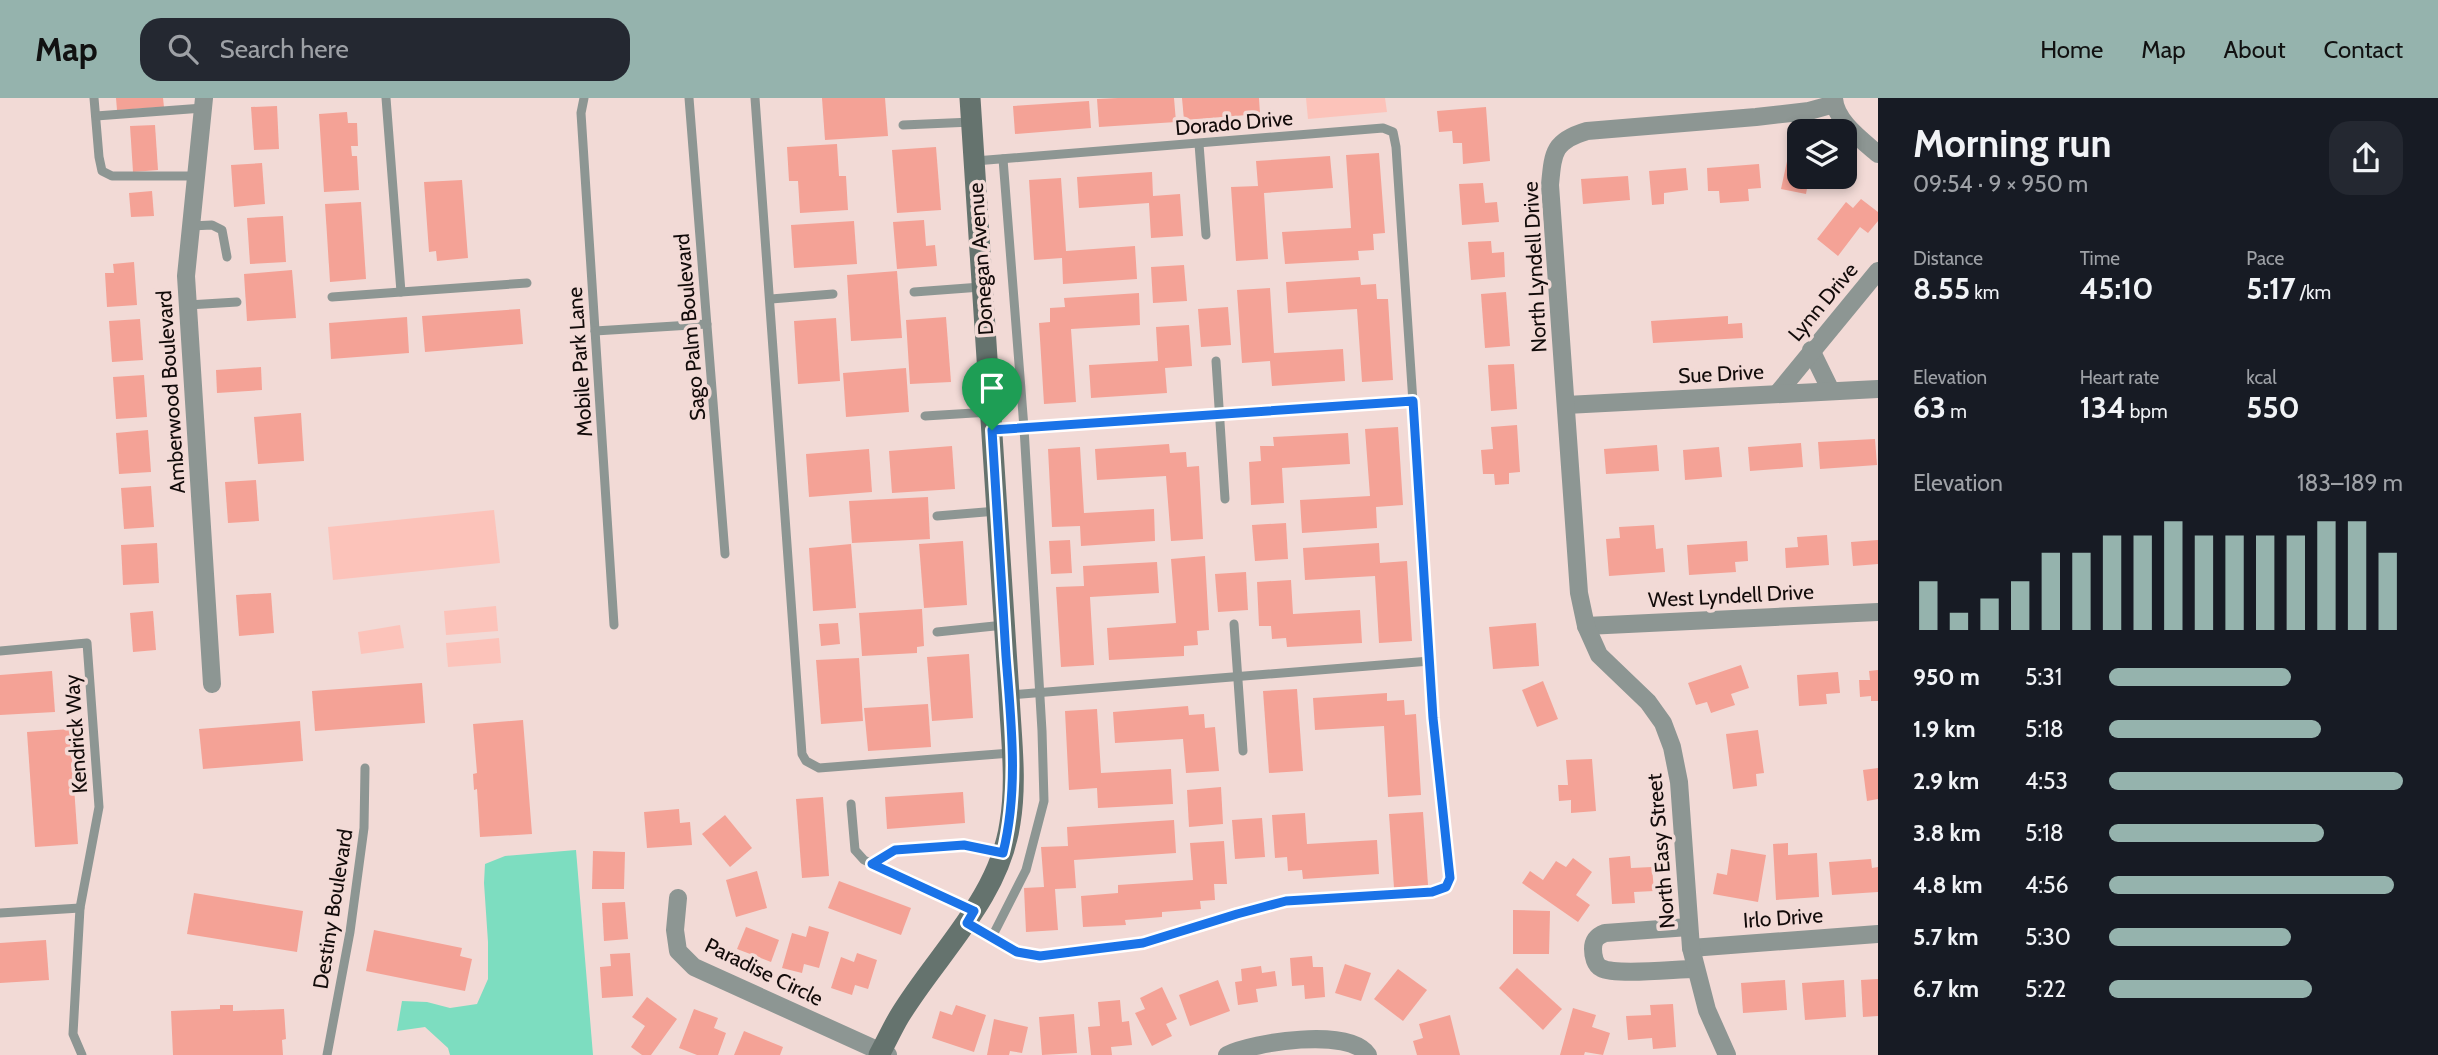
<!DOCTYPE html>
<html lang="en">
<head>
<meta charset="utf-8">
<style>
	:root { --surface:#171b24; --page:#242831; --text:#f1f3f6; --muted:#9ea1a6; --accent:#95b3ad }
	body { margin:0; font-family:Cabin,sans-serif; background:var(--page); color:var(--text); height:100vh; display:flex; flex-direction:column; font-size:26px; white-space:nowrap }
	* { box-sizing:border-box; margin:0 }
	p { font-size:23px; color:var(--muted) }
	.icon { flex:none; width:38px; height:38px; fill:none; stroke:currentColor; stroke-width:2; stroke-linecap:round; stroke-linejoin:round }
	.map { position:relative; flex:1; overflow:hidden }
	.side { display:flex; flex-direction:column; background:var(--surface); width:560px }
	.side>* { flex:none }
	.buttons { position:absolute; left:1787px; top:21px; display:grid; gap:14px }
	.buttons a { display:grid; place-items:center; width:70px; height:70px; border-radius:14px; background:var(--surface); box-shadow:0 4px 10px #0003; font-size:35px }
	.pin { position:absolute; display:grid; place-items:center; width:60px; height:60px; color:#fff; margin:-72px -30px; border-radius:50% 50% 50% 0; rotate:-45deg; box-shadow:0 0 7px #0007 }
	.pin .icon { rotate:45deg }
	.round { display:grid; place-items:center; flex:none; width:74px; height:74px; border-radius:21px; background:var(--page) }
	.overview { display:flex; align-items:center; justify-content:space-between; height:119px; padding:0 35px }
	h1 { font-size:38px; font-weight:700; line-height:52px }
	.figures { display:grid; grid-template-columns:repeat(3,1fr); gap:10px; height:119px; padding:7px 35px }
	.figures div { display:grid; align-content:center }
	.figures b { font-size:30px; font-weight:700 }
	.figures small { font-size:19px; font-weight:400 }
	.figures p { font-size:19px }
	.chart { height:196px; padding:14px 35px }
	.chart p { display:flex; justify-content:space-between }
	.chart svg { width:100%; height:126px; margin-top:7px; stroke:var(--accent); stroke-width:6 }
	ul { padding:0 35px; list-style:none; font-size:23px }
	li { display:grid; grid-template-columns:112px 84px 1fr; align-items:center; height:52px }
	li i { height:18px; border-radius:9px; background:var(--accent) }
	header { display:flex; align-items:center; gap:42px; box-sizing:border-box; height:98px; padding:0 35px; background:var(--accent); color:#111 }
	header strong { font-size:33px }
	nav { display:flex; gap:38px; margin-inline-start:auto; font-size:24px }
	.search { width:490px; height:63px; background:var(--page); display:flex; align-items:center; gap:18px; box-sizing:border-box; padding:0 24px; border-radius:21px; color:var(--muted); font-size:26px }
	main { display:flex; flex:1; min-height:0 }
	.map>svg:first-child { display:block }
	.green { fill:#fcc3ba }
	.water { fill:#7dddc0 }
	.building { fill:#f4a296 }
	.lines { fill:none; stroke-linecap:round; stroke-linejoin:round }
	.lane { stroke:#8d9693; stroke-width:9 }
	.street { stroke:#8d9693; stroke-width:18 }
	.secondary { stroke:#65736e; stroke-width:21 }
	.route-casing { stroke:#fff; stroke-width:14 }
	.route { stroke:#1a73e8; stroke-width:9 }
	.labels { text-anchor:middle; stroke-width:7; stroke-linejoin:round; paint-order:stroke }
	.street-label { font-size:21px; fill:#120b0a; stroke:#f2dad6 }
</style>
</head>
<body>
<header>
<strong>Map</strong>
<div class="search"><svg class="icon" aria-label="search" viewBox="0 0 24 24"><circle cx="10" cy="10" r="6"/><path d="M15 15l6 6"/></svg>Search here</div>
<nav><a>Home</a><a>Map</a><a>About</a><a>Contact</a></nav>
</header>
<main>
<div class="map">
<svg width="1878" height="957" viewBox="0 0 1878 957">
	<rect width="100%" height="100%" fill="#f2dad6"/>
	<!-- green -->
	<g class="green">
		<path d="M1306,0H1385L1387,14L1308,21Z"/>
		<path d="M494,412L500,465L333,482L328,429Z"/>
		<path d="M496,508L498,533L446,537L444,513Z"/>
		<path d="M400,527L404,550L361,556L358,534Z"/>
		<path d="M499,540L501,565L448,569L446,545Z"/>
	</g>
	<!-- water -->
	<path class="water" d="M576,752L593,957H450L448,950L425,929L397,933L402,903L427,904L450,910L477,906L488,881V844L484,785L485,766L505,758Z"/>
	<!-- building -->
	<g class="building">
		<path d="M116,0H163L164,9L117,12Z"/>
		<path d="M822,0H885L888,38L825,42Z"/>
		<path d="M1118,0H1174L1176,24L1099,29L1097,1Z"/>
		<path d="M1182,0H1259L1260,16L1184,22Z"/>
		<path d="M1089,3L1091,30L1015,36L1013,8Z"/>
		<path d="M277,8L279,51L254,52L251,9Z"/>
		<path d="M1486,9L1490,63L1463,66L1462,45H1453L1452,33L1439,34L1437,13Z"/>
		<path d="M347,14L348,25H357L358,48H351L352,58H357L359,92L324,94L319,16Z"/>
		<path d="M155,27L158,72L133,74L130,28Z"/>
		<path d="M837,46L839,78H846L848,112L800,115L798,83H789L787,49Z"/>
		<path d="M936,49L941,112L897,115L892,52Z"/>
		<path d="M1789,54L1799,56V79H1835L1832,91L1808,85L1806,96L1781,91Z"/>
		<path d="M1379,55L1385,135L1373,136L1374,152L1358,153L1359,162L1285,166L1282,134L1351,130L1346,57Z"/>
		<path d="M1330,58L1333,90L1264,95L1268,161L1236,163L1231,89L1258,88L1256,63Z"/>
		<path d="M262,65L265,106L234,109L231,67Z"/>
		<path d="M1759,66L1761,90L1748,91L1749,103L1720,105L1719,93H1708L1707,70Z"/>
		<path d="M1686,70L1688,92L1664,95V106L1652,107L1649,73Z"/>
		<path d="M1152,74L1153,98L1180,96L1183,138L1151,140L1149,105L1079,110L1077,79Z"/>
		<path d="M1628,78L1630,102L1583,106L1581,81Z"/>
		<path d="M1061,80L1066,153L1135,148L1137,181L1063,186L1062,160L1034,162L1029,82Z"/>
		<path d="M462,82L468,160L437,163L436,153L429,154L424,84Z"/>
		<path d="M1483,85L1485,105L1497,104L1499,124L1462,127L1459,86Z"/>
		<path d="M152,93L154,118L131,119L129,95Z"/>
		<path d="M1861,101L1878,114V123L1868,135L1860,129L1838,158L1817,141L1846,104L1853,110Z"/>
		<path d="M361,104L366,181L330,184L325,106Z"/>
		<path d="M283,118L286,164L250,166L247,120Z"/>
		<path d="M924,122L926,148L935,147L937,168L897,171L893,124Z"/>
		<path d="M854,123L857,166L794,170L791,127Z"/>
		<path d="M1491,143L1492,155L1504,154L1505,179L1471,182L1468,144Z"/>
		<path d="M134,164L137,207L107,209L105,175H114L113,166Z"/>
		<path d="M1184,167L1187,203L1153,205L1151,169Z"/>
		<path d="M292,172L296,220L247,223L244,176Z"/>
		<path d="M897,173L902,240L851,243L847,177Z"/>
		<path d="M1360,179L1361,187L1376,186L1377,201H1388L1393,282L1362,284L1357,211L1288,215L1286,184Z"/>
		<path d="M1270,190L1274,255L1343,251L1345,283L1272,288L1270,263L1242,265L1237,192Z"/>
		<path d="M1506,194L1510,248L1485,250L1481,196Z"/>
		<path d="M1139,195L1140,227L1071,231L1076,304L1044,306L1039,225L1050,224V210L1065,209L1064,200Z"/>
		<path d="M1228,209L1231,247L1201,249L1198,211Z"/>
		<path d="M520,211L523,246L425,254L422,218Z"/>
		<path d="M1728,218V226L1742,225L1743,240L1653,245L1651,223Z"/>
		<path d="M407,219L409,255L331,261L329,225Z"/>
		<path d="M946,219L951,284L910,286L906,222Z"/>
		<path d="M836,220L840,283L798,286L794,223Z"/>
		<path d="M140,221L143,262L112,264L109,223Z"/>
		<path d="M1189,227L1192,268L1165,270L1167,295L1091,300L1089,267L1158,263L1156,229Z"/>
		<path d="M1514,266L1517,311L1491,313L1488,267Z"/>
		<path d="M261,269L262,292L217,295L216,272Z"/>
		<path d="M906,270L909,314L846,319L843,275Z"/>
		<path d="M144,277L147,319L116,321L113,279Z"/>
		<path d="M301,315L304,363L258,366L254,319Z"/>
		<path d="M1517,327L1520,374L1509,375V386L1495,387L1494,376H1483L1481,352L1493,351L1491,329Z"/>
		<path d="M1398,329L1403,407L1376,409L1377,430L1302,435L1300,402L1370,398L1365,331Z"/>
		<path d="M148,332L151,374L119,376L116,335Z"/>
		<path d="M1348,335L1350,366L1282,370L1284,405L1251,407L1249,364L1261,363L1260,348H1274L1273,339Z"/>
		<path d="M1875,341L1877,367L1820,371L1818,344Z"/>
		<path d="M1801,345L1803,369L1750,373L1748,349Z"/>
		<path d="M1169,346L1170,355L1186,354L1187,369L1199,368L1203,441L1171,443L1166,378L1097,382L1095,351Z"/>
		<path d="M1657,347L1659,373L1606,376L1604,351Z"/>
		<path d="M952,348L955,391L892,395L889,353Z"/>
		<path d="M1080,349L1084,415L1154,411L1155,443L1081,448L1080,428L1052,429L1048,351Z"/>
		<path d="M1719,349L1722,379L1685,382L1683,352Z"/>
		<path d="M869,351L872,394L809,399L806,356Z"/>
		<path d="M256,382L259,423L228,425L225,384Z"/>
		<path d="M151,388L154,429L124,431L121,390Z"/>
		<path d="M928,399L930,441L852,445L849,403Z"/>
		<path d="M1286,425L1288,461L1255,463L1252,427Z"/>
		<path d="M1654,427L1656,451L1663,450L1665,474L1609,478L1606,441L1620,440L1619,429Z"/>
		<path d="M1827,437L1829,467L1786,470L1785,450L1798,449L1797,439Z"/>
		<path d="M1070,442L1072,475L1051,476L1049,443Z"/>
		<path d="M1878,442V466L1853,468L1851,444Z"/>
		<path d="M963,443L967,507L924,510L919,446Z"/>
		<path d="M1747,443L1748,463L1735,464L1736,474L1689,477L1687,447Z"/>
		<path d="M157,445L159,485L123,487L121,447Z"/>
		<path d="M1379,445L1380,465L1407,463L1412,543L1379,545L1375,478L1305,482L1303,450Z"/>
		<path d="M851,446L856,510L813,513L809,450Z"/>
		<path d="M1205,458L1209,532L1197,533L1198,547L1184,548V558L1109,562L1107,530L1176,525L1171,461Z"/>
		<path d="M1157,464L1159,495L1090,499L1094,567L1061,569L1056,489L1084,488L1083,468Z"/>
		<path d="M1246,474L1248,512L1218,514L1215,476Z"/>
		<path d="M1291,482L1293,516L1360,512L1362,545L1287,549L1286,540L1272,541L1271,528H1259L1257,484Z"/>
		<path d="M271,495L274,535L239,538L236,497Z"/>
		<path d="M922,511L924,548L917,549V555L862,558L859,515Z"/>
		<path d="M153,513L156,552L133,554L130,515Z"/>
		<path d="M838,525L840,546L821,548L819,526Z"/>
		<path d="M1536,525L1539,568L1493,571L1489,529Z"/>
		<path d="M969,556L973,620L932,623L927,559Z"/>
		<path d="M859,560L863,623L821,626L816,562Z"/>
		<path d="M1741,567L1749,590L1731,596L1735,607L1711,615L1707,604L1696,607L1688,585Z"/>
		<path d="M1878,572V603H1871V598L1860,599L1859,582H1870L1869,573Z"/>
		<path d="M52,573L55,614L0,617V577Z"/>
		<path d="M1838,574L1840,595L1826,596L1827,606L1799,608L1797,577Z"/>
		<path d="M1543,583L1558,621L1537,629L1522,592Z"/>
		<path d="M422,585L425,625L315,633L312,593Z"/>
		<path d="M1297,591L1303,673L1269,675L1263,593Z"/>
		<path d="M1387,595V603L1404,602L1405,617L1416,616L1421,697L1388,699L1384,628L1315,632L1313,600Z"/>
		<path d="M928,606L931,649L868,653L864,610Z"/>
		<path d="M1188,608L1189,617L1204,616L1205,630L1215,629L1219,673L1186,675L1183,641L1115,645L1113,614Z"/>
		<path d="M1097,611L1101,675L1171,671L1173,706L1098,710L1097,690L1069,692L1065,613Z"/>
		<path d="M523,622L532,736L480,739L477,691L474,692L473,676L477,675L473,626Z"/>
		<path d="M300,623L303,663L203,671L199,631Z"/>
		<path d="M70,631L78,746L35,749L27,634Z"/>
		<path d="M1758,632L1764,675L1756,676L1757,688L1733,691L1726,636Z"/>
		<path d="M1592,661L1596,713L1571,715V702L1559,703L1558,687H1568L1566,662Z"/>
		<path d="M1878,670V701L1867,703L1863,672Z"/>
		<path d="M1221,689L1223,726L1189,729L1187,692Z"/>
		<path d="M963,694L965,725L887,731L885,699Z"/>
		<path d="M823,699L829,778L802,780L796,701Z"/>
		<path d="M679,711L680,725L690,724L692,747L647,750L644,714Z"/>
		<path d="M1423,714L1428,787L1394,790L1389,716Z"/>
		<path d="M1305,715L1307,746L1377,742L1379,776L1303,781L1302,772L1288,773L1287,759L1275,760L1272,717Z"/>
		<path d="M725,717L752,750L730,769L702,736Z"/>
		<path d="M1262,720L1265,759L1235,761L1232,722Z"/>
		<path d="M1174,722L1176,755L1074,762L1076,790L1055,791L1058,832L1026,834L1024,790L1044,789L1041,749L1068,748L1067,729Z"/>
		<path d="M1224,743L1227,786H1214L1215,802L1200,803L1201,811L1162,814V819L1125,822L1126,827L1083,829L1081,798L1118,795V787L1193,782L1190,745Z"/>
		<path d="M1788,745V757L1817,755L1819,799L1776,802L1773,746Z"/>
		<path d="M1731,751L1766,757L1758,804L1713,796L1717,775L1727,777Z"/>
		<path d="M593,753L625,754L624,791H592Z"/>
		<path d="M1630,758L1631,770L1652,769L1654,793L1634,794L1635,805L1612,806L1609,760Z"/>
		<path d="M1573,760L1592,774L1576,797L1590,807L1578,824L1522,785L1530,773L1543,782L1556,763L1566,769Z"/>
		<path d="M1871,761L1872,770L1878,769V794L1832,797L1829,764Z"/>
		<path d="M757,773L767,810L736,819L726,782Z"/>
		<path d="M839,783L911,810L901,837L828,810Z"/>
		<path d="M194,795L303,813L297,854L187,836Z"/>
		<path d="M625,804L628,841L604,843L602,805Z"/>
		<path d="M1513,812L1550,813L1549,856H1513Z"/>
		<path d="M809,828L829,834L819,870L804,866L802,875L782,870L792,835L806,839Z"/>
		<path d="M746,829L779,842L771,864L737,851Z"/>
		<path d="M374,832L462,850L460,858L472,861L465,893L366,873Z"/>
		<path d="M46,842L49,882L0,885V845Z"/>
		<path d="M630,855L633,898L602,900L600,869L611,868L610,856Z"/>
		<path d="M857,855L877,862L868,891L855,887L852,897L831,890L841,859L854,864Z"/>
		<path d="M1312,858L1313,869H1323L1325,899L1305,901L1304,887L1292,888L1290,860Z"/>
		<path d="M1345,866L1371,875L1361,903L1335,895Z"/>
		<path d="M1261,868L1262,875L1275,873L1277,888L1256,891L1258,904L1238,907L1235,884L1242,883L1241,871Z"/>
		<path d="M1517,870L1562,911L1543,932L1499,890Z"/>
		<path d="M1398,871L1427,892L1403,923L1374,901Z"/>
		<path d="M1878,881V918L1863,919L1861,882Z"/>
		<path d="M1218,882L1230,913L1190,928L1179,897Z"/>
		<path d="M1785,882L1787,912L1743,915L1741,885Z"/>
		<path d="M1844,882L1846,919L1805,922L1802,885Z"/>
		<path d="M1162,889L1177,921L1166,926L1172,938L1152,948L1135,915L1145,911L1140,900Z"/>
		<path d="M647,899L677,921L651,957H642L631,949L645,928L632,919Z"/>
		<path d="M1120,902L1122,924L1129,923L1132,947L1111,949L1112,957H1091L1088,929L1100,928L1098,904Z"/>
		<path d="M1673,906L1676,949L1653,951L1652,940L1628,942L1626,918L1651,917L1650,907Z"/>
		<path d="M220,907H233V913L284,911L286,941L282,942L283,957H173L171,913L220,911Z"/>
		<path d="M956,907L986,917L974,954L932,940L940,913L952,917Z"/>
		<path d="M1573,910L1596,917L1592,929L1610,935L1603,957L1585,954L1584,957H1560Z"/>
		<path d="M694,911L718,920L714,930L726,935L718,957H697L679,950Z"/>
		<path d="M1074,916L1077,955L1042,957L1039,919Z"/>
		<path d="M1450,917L1460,957H1417L1413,943L1423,940L1419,926Z"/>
		<path d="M994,921L1028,929L1022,955L1010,953L1009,957H987Z"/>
		<path d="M744,933L783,949L780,957H734Z"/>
	</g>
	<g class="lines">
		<!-- lane -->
		<g class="lane">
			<path d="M94,0L99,59L102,73L112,78H196"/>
			<path d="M386,0L401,194L527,185"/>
			<path d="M584,0L581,15L614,527"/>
			<path d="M689,0L725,456"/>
			<path d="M755,0L802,656L806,663L819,670L1011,655"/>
			<path d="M96,18L203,10"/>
			<path d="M903,27L972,24"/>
			<path d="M1199,46L1206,137"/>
			<path d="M191,128L212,127L222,132L227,159"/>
			<path d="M914,194L981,189"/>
			<path d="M332,199L401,194"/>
			<path d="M771,201L833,196"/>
			<path d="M188,207L237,204"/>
			<path d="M595,233L707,226"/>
			<path d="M1216,263L1225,401"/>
			<path d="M925,318L990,314"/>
			<path d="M993,332L1413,304"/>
			<path d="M937,418L997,413"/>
			<path d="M1234,526L1243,653"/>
			<path d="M937,534L1004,527"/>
			<path d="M0,553L87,545L99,709L80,810L73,936L82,957"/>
			<path d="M1009,597L1430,563"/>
			<path d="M851,706L855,752L864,762L973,812"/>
			<path d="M872,766L895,753L964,747L1001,755"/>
			<path d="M0,815L80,810"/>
			<path d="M967,825L1017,854L1040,858L1143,845L1237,816L1286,803L1432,794L1446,789L1450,780L1434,620L1396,49L1393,34L1383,30L975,63"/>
			<path d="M992,839L1026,772L1044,703L1042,633L1024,330L1003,61"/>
			<path d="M327,957L350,834L364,730L365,670"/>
		</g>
		<!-- street -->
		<g class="street">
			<path d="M204,0L186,178L212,586"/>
			<path d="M1834,0C1835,23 1862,42 1878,56"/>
			<path d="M1811,252L1831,293"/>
			<path d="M1777,296L1878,173"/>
			<path d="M1566,307L1878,291"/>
			<path d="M1586,528L1878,514"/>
			<path d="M678,800L675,832L678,853L694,869L888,957"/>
			<path d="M1689,829L1605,835C1597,838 1593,842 1593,851C1593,858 1595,867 1601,870C1616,878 1676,871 1695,871"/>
			<path d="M1691,850L1878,836"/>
			<path d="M1227,957C1254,944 1349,929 1368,957"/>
			<path d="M1727,957L1707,912L1691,850L1679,684L1672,649L1663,625L1648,604L1599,557L1586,528L1579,495L1550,87C1553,55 1553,43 1587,33L1756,19L1809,13L1834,6"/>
		</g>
		<!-- secondary -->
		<path class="secondary" d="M879,957C886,944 892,931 899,919C937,856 999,801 1010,725C1017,683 1011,639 1009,597L970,0"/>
	</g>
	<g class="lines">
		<defs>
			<path id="route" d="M1413,303L1433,620L1450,780L1446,789L1432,794L1286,803L1237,816L1143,845L1040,858L1017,854L967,825L974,813L872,766L895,752L964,747L1003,755C1019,691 1011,623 1006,558C1001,482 996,407 992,332Z"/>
		</defs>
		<!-- route casing -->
		<use href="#route" class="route-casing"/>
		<!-- route -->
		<use href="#route" class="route"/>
	</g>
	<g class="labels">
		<!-- street labels -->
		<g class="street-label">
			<text transform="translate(1234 25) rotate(-5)" y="7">Dorado Drive</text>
			<text transform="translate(981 161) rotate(-94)" y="7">Donegan Avenue</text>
			<text transform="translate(1535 169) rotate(-93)" y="7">North Lyndell Drive</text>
			<text transform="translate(1823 204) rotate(-50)" y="7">Lynn Drive</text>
			<text transform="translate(690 229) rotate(-95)" y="7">Sago Palm Boulevard</text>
			<text transform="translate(580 264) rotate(-94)" y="7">Mobile Park Lane</text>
			<text transform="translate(1721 276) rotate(-3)" y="7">Sue Drive</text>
			<text transform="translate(171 294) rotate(-94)" y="7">Amberwood Boulevard</text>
			<text transform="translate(1731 498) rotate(-3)" y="7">West Lyndell Drive</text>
			<text transform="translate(76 636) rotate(-94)" y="7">Kendrick Way</text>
			<text transform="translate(1661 753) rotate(-95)" y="7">North Easy Street</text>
			<text transform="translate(333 811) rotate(-81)" y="7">Destiny Boulevard</text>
			<text transform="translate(1783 820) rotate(-4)" y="7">Irlo Drive</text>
			<text transform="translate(764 874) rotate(26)" y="7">Paradise Circle</text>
		</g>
	</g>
</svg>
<div class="buttons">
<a><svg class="icon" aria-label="layers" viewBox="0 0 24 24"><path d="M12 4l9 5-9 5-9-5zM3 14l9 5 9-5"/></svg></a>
</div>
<div class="pin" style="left:992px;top:332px;background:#1e9e55"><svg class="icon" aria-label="arrive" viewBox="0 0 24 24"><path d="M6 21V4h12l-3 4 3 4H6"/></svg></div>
</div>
<section class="side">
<div class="overview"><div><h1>Morning run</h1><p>09:54 · 9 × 950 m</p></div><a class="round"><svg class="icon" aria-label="share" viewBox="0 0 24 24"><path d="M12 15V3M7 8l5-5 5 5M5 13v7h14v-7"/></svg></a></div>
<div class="figures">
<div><p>Distance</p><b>8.55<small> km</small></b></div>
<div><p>Time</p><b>45:10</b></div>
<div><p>Pace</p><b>5:17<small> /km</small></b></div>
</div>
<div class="figures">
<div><p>Elevation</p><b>63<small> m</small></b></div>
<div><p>Heart rate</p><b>134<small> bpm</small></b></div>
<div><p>kcal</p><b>550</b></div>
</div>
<div class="chart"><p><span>Elevation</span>183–189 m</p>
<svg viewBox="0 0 160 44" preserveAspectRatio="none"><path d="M5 44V27M15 44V38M25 44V33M35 44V27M45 44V17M55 44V17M65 44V11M75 44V11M85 44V6M95 44V11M105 44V11M115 44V11M125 44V11M135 44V6M145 44V6M155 44V17"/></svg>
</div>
<ul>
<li><b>950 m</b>5:31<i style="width:62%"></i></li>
<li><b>1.9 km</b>5:18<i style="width:72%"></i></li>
<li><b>2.9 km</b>4:53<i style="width:100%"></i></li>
<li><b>3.8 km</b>5:18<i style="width:73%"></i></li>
<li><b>4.8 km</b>4:56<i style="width:97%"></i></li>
<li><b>5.7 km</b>5:30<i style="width:62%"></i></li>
<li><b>6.7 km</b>5:22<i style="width:69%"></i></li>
</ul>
</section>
</main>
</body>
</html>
